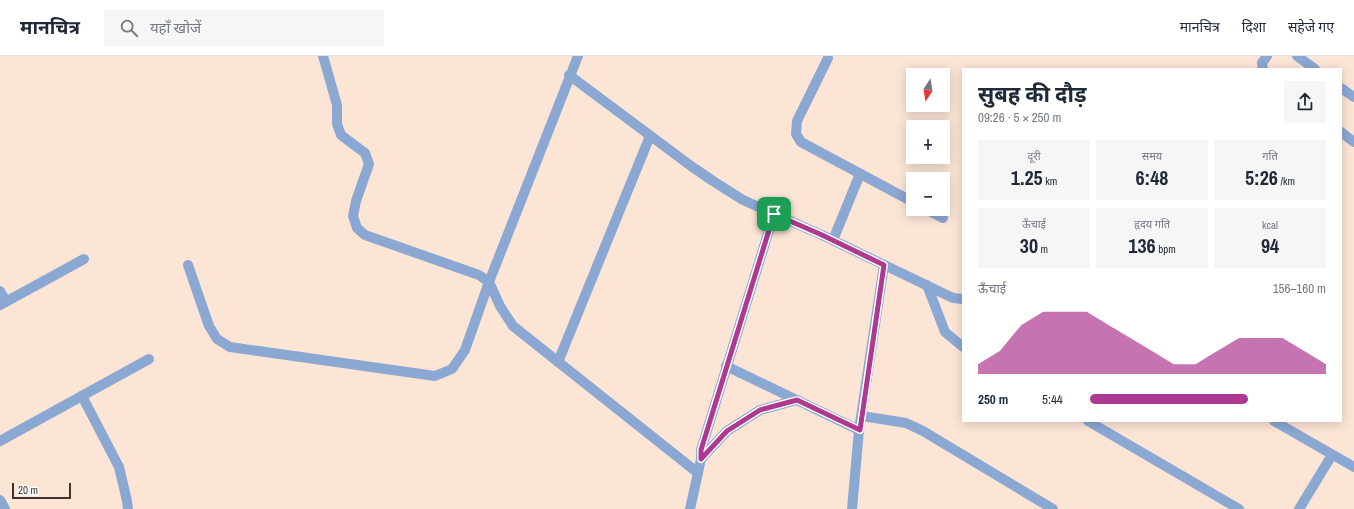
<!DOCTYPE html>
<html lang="hi">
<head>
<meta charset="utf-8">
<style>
	:root { --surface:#fff; --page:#f6f6f7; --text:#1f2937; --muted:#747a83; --line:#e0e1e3; --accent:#ae3991 }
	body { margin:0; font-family:"Archivo Narrow","Noto Sans Devanagari",sans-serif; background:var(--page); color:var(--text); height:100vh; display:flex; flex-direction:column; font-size:15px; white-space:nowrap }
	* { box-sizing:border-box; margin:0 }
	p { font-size:13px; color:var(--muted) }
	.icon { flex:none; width:22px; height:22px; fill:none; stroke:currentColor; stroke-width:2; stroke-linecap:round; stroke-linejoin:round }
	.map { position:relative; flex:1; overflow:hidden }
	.side { position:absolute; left:962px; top:12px; width:380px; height:354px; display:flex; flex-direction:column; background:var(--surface); border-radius:0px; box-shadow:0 2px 10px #0003 }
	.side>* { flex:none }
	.needle { width:26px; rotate:192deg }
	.controls { position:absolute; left:906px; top:12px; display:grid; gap:8px }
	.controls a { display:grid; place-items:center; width:44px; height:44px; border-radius:0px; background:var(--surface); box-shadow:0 2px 10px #0003; font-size:20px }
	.scale { position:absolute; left:12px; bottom:10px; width:59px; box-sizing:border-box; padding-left:4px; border:2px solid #40352e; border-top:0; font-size:11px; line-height:14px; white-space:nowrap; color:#40352e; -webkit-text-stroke:3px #fff; paint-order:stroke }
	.pin { position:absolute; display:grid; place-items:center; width:34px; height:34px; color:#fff; margin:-17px; border-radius:8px; box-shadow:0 2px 6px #0006 }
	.round { display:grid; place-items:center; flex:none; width:42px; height:42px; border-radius:0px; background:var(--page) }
	.headline { display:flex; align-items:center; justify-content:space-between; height:68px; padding:0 16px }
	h1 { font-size:22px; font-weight:700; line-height:30px }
	.stats { display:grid; grid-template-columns:repeat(3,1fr); gap:6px; height:68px; padding:4px 16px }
	.stats div { display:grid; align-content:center; border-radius:0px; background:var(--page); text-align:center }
	.stats b { font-size:20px; font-weight:700 }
	.stats small { font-size:11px; font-weight:400 }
	.stats p { font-size:11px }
	.chart { height:112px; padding:8px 16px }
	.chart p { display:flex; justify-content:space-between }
	.chart svg { width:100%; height:72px; margin-top:4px; fill:var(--accent); opacity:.7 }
	ul { padding:0 16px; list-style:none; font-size:13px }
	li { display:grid; grid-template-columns:64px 48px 1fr; align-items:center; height:30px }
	li i { height:10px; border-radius:5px; background:var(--accent) }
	header { display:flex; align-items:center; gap:24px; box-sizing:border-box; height:56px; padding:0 20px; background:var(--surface); border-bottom:1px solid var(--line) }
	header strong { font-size:19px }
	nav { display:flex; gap:22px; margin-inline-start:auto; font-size:14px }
	.search { width:280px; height:36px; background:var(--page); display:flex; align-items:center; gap:10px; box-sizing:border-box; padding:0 14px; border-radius:0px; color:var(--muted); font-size:15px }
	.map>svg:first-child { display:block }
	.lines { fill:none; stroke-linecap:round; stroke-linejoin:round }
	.service { stroke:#8ba8d3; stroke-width:10 }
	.minor { stroke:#8ba8d3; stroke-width:10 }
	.route-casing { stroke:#fff; stroke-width:8 }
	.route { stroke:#ae3991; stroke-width:5 }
</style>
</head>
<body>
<header>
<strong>मानचित्र</strong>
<div class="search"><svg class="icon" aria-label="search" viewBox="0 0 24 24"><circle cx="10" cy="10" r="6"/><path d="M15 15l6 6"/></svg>यहाँ खोजें</div>
<nav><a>मानचित्र</a><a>दिशा</a><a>सहेजे गए</a></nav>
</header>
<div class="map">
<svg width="1354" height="453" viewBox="0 0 1354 453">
	<rect width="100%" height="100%" fill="#fde5d6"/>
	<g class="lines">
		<!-- service -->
		<g class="service">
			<path d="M1297,0L1315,13"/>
			<path d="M1263,13L1262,7L1267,0"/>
			<path d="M1341,32L1354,41"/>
			<path d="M1341,76L1354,86"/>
		</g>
		<!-- minor -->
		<g class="minor">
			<path d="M323,0L337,49V68L341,79L365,97L369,108L356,145L353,160L357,172L365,179L479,219L489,226L500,250L513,270L698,417"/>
			<path d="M828,2L797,65L796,78L801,86L913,146"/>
			<path d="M569,19L691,110L713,125L743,144L822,179L953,242L963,243"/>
			<path d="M926,153L943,162"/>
			<path d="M833,184L860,118"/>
			<path d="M188,209L209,270L217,283L230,291L435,320L452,313L465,294L489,226L578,0"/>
			<path d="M927,229L945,276L963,291"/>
			<path d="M0,235L6,245"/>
			<path d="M0,249L84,203"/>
			<path d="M558,306L650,80"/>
			<path d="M726,310L859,374"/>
			<path d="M82,340L119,411L127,445L128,453"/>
			<path d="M862,360L906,367L923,375L1053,453"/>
			<path d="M1088,365L1239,453"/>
			<path d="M1274,365L1354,411"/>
			<path d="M0,385L149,303"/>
			<path d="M701,403L727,375L760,354L797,344"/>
			<path d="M0,444L5,453"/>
			<path d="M690,453L701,403V394L774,158"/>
			<path d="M852,453L859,374L884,209"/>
			<path d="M1299,453L1332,399"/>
		</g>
	</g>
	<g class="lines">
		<defs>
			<path id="route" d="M774,158L822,179L884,209L860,374L797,344L760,354L727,375L701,403V394Z"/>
		</defs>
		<!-- route casing -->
		<use href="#route" class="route-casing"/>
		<!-- route -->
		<use href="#route" class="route"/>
	</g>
</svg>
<div class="controls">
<a><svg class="needle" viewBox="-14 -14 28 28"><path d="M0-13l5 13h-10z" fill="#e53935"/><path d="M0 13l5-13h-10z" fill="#747a83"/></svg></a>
<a>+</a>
<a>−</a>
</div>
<div class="scale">20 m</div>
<div class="pin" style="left:774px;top:158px;background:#1e9e55"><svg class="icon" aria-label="arrive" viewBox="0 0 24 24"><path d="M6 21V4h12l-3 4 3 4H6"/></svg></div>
<section class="side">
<div class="headline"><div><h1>सुबह की दौड़</h1><p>09:26 · 5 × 250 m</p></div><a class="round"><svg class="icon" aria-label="share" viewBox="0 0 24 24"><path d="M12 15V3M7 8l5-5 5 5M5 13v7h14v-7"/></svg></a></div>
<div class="stats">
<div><p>दूरी</p><b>1.25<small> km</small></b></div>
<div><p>समय</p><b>6:48</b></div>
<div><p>गति</p><b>5:26<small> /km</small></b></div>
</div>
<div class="stats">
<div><p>ऊँचाई</p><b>30<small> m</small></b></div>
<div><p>हृदय गति</p><b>136<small> bpm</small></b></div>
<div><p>kcal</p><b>94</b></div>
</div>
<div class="chart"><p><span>ऊँचाई</span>156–160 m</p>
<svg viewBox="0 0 160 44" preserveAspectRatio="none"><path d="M0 44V38L10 30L20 14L30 6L40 6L50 6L60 14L70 22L80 30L90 38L100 38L110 30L120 22L130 22L140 22L150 30L160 38V44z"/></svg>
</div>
<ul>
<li><b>250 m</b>5:44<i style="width:67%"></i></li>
</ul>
</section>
</div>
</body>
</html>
